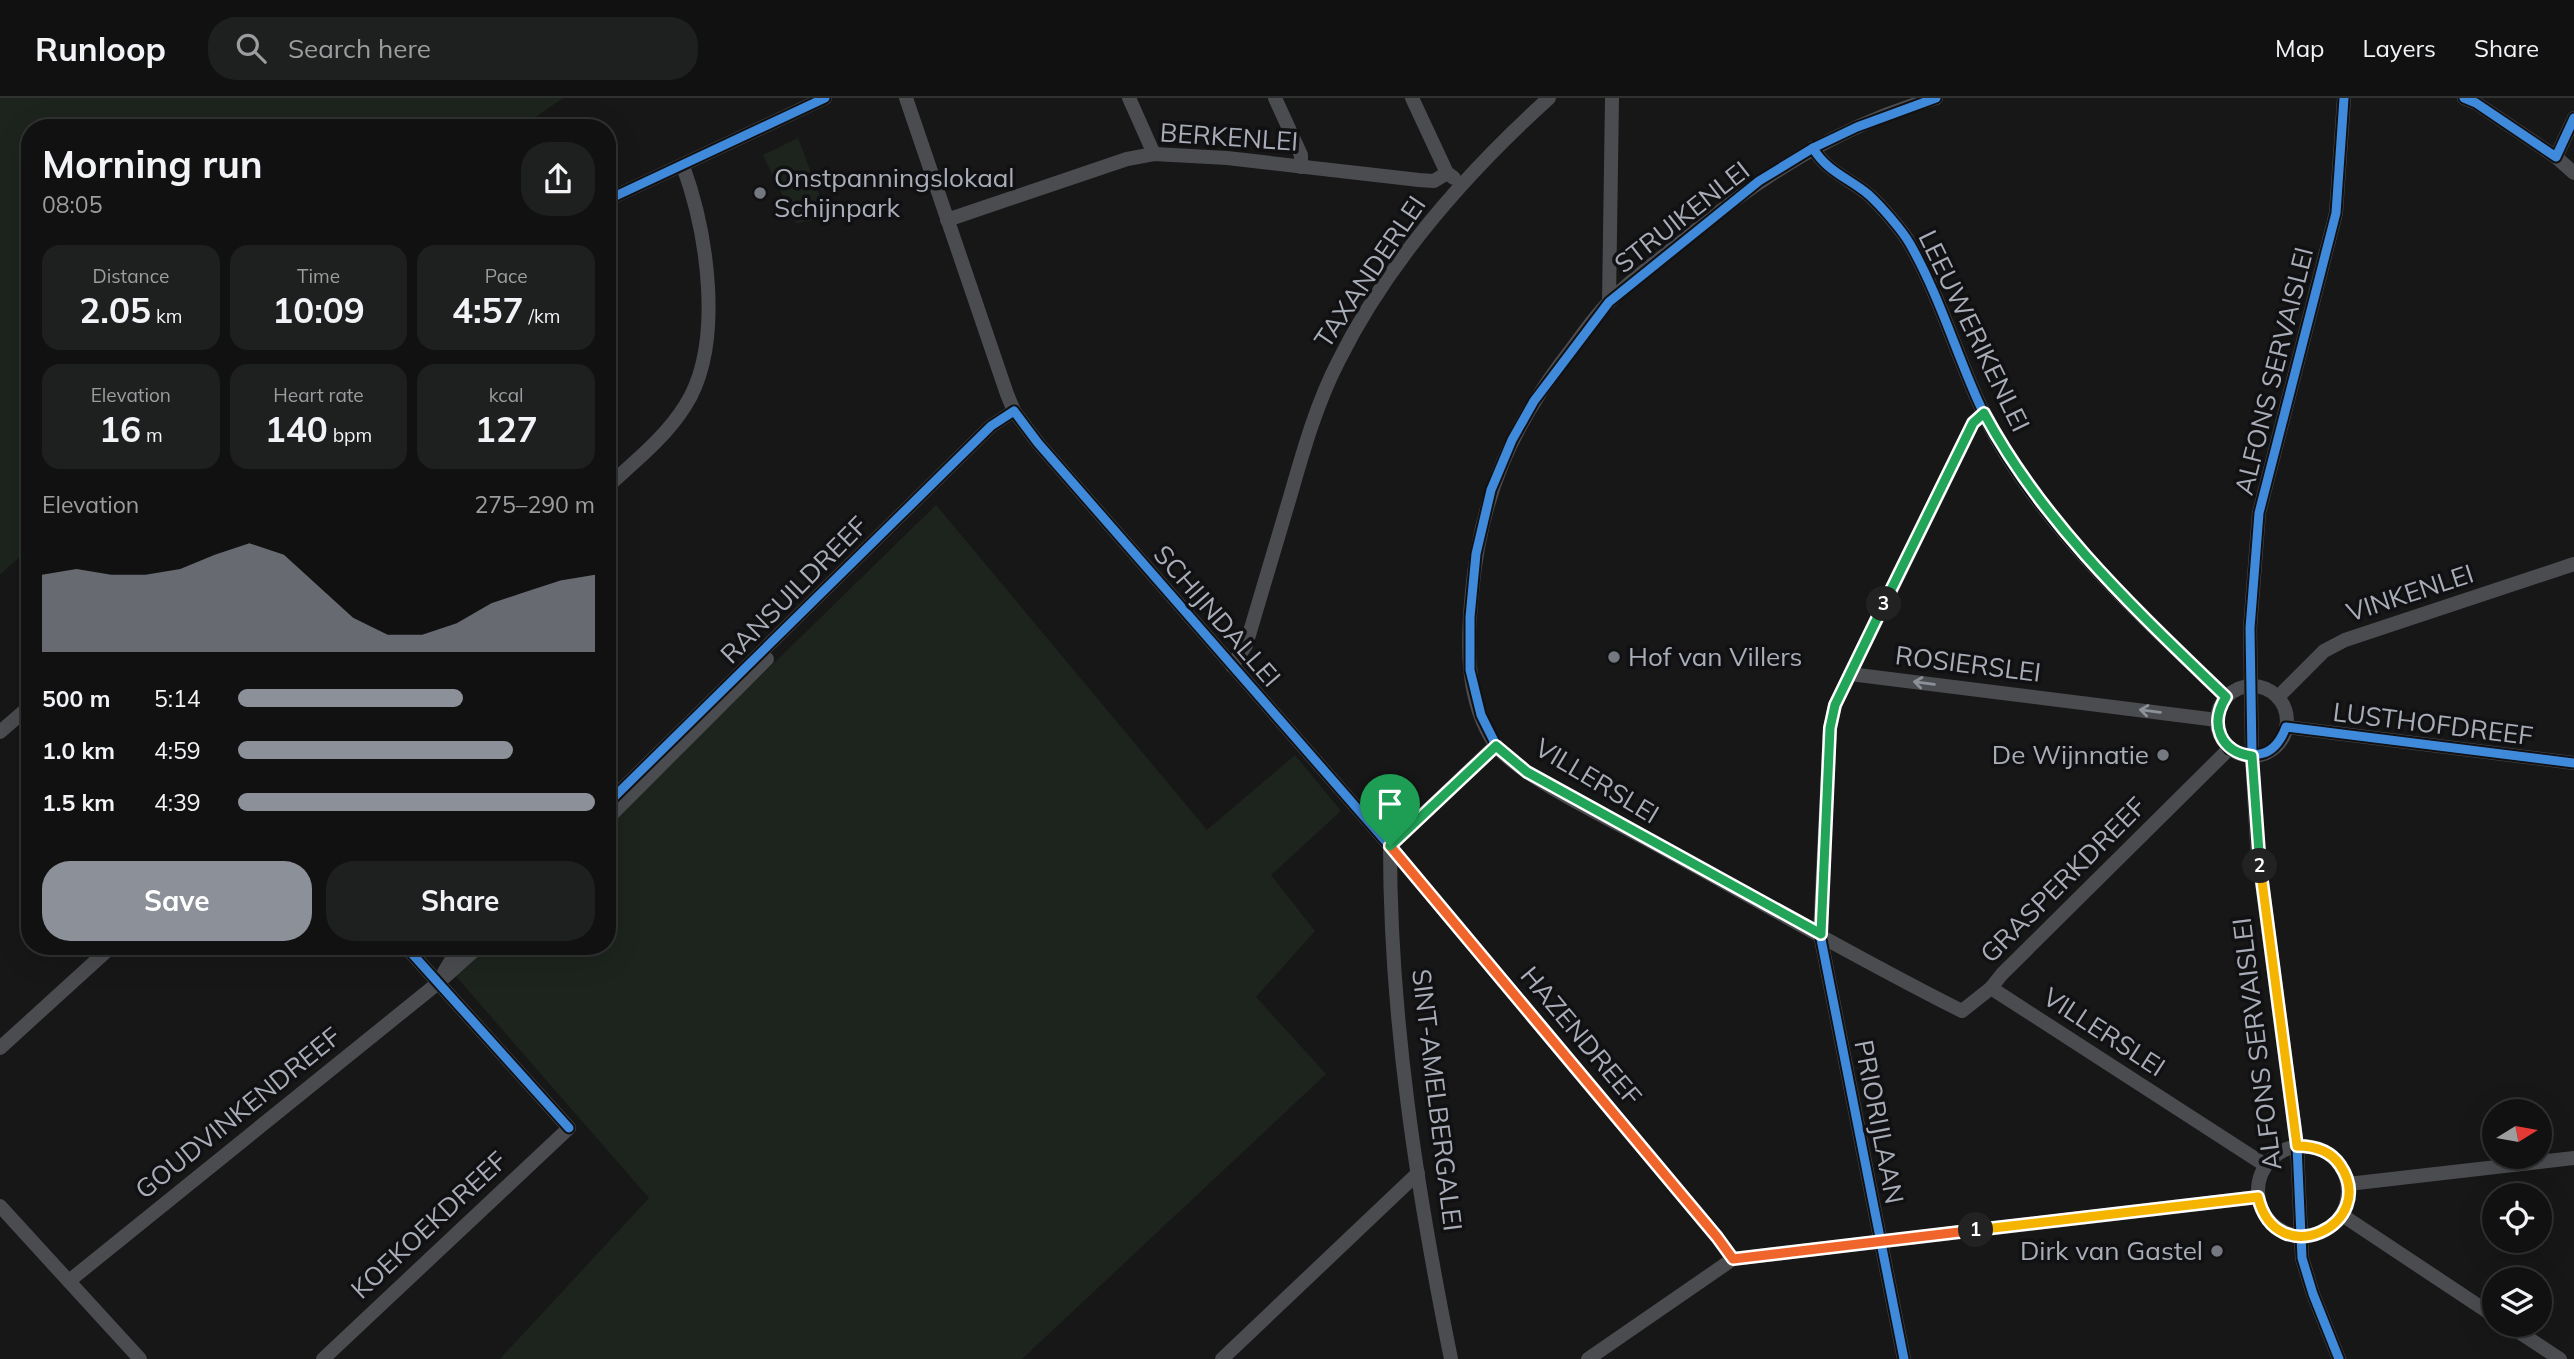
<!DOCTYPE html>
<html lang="en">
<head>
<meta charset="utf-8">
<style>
	:root { --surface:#111; --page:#1e1f1f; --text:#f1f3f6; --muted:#9c9d9f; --line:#303131; --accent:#8c9099 }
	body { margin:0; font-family:Mulish,sans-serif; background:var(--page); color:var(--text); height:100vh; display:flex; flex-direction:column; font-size:26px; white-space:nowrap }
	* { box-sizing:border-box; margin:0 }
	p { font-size:23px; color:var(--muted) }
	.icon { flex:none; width:38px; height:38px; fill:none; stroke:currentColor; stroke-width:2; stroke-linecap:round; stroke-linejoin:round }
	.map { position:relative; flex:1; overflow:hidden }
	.details { position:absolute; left:21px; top:21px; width:595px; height:836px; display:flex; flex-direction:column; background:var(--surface); border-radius:28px; box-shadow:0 7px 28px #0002,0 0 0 2px var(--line) }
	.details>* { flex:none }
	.needle { width:46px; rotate:79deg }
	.fabs { position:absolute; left:2482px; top:1001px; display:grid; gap:14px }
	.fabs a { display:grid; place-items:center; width:70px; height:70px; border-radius:50%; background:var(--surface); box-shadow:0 7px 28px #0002,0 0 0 2px var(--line); font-size:35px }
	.pin { position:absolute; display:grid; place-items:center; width:60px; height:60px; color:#fff; margin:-72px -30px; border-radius:50% 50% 50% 0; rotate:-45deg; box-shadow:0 0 7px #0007 }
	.pin .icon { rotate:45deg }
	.km { position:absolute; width:35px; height:35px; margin:-18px; border-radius:50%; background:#222; color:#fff; font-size:19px; line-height:35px; text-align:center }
	.round { display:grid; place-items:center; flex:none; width:74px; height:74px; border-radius:28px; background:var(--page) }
	.headline { display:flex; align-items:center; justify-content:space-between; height:119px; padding:0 21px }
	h1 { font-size:38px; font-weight:700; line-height:52px }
	.metrics { display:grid; grid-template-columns:repeat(3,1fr); gap:10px; height:119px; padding:7px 21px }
	.metrics div { display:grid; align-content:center; border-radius:18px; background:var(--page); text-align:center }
	.metrics b { font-size:35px; font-weight:700 }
	.metrics small { font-size:19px; font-weight:400 }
	.metrics p { font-size:19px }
	.chart { height:196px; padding:14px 21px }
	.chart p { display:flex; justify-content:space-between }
	.chart svg { width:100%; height:126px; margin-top:7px; fill:var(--accent); opacity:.7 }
	.cta { display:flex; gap:14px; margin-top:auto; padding:14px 21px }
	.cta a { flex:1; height:80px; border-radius:28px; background:var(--accent); color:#fff; font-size:28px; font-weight:700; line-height:80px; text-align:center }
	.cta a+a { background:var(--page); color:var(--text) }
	ul { padding:0 21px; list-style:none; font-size:23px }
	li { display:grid; grid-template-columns:112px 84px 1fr; align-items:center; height:52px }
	li i { height:18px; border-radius:9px; background:var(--accent) }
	header { display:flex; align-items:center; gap:42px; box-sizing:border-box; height:98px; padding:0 35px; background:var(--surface); border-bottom:2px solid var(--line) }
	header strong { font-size:33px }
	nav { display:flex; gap:38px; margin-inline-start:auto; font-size:24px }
	.search { width:490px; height:63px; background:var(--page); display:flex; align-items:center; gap:18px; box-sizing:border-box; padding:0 24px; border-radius:28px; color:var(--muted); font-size:26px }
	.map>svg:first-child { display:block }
	.green { fill:#1d241e }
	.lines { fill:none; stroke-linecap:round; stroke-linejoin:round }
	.minor { stroke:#4b4c50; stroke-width:14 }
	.cycleway-casing { stroke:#111113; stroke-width:13 }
	.cycleway { stroke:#408adc; stroke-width:9 }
	.oneway { stroke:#8c9099 }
	.split-1-casing { stroke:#fff; stroke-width:14 }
	.split-2-casing { stroke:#fff; stroke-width:14 }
	.split-3-casing { stroke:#fff; stroke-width:14 }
	.split-4-casing { stroke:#fff; stroke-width:14 }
	.split-1 { stroke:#f0652b; stroke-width:9 }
	.split-2 { stroke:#f5b400; stroke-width:9 }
	.split-3 { stroke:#22a559; stroke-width:9 }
	.split-4 { stroke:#22a559; stroke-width:9 }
	.poi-dot { fill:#757880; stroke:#111113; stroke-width:2.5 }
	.labels { text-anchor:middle; stroke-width:7; stroke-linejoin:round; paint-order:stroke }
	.street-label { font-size:26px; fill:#a8adb8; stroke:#111113 }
	.poi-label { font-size:26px; fill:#a8adb8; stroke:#111113; text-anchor:start }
</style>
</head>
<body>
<header>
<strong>Runloop</strong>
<div class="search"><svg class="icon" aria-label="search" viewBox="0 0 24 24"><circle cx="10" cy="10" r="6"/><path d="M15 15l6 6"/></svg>Search here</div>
<nav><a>Map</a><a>Layers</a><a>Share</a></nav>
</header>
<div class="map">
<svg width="2574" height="1261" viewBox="0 0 2574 1261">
	<rect width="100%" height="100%" fill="#171717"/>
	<!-- green -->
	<g class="green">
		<path d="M0,0H563L520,30H30V449L0,477Z"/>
		<path d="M798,40L828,120L796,125L763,57Z"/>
		<path d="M936,407L1207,732L1295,657L1341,713L1271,777L1315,833L1256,899L1326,976L1022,1261H500L649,1100L453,875L481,849H607V728Z"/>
	</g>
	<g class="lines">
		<!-- minor -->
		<g class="minor">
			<path d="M906,0L1007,296L1014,313L1038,345L1390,748L1717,1139L1733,1161"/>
			<path d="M1129,0L1154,56"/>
			<path d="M1275,0L1301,57V69"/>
			<path d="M1412,0L1447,75L1454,80"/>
			<path d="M1936,0C1843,26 1764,76 1690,137C1663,159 1632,180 1608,205C1595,218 1584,234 1573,249C1512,327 1481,396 1472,494C1467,544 1465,602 1495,646C1517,677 1608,720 1644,740C1750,798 1854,859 1962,913L1991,890L2265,1067"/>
			<path d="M2464,0L2476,5L2556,59L2574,75"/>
			<path d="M1813,50C1827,74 1849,80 1869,97C1881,108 1902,132 1910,146C1948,213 1965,290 2005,355C2063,448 2147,524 2226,599"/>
			<path d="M2556,59L2574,20"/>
			<path d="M607,102L825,0"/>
			<path d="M947,122L1127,61L1154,56L1227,60L1419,82L1434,83L1447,75"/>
			<path d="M1609,204L1612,0"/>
			<path d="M607,389C634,364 665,340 685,308C725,246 707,134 683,68"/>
			<path d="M1232,568L1246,547C1261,498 1275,448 1290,399C1303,354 1316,307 1338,264C1388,163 1466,75 1549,0"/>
			<path d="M1850,576L2217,622"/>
			<circle cx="2252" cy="623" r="35"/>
			<path d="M2278,599L2324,553L2345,542L2574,466"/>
			<path d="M2286,629L2574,665"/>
			<path d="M0,634L30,608"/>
			<path d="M607,706L991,328L1014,313"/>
			<path d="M607,721L767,561"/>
			<path d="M1390,748C1390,921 1417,1093 1451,1261"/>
			<path d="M1390,748L1496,647"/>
			<path d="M444,874L453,859L463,849"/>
			<path d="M1991,890L2002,876L2229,651"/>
			<path d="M0,950L111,849"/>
			<circle cx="2303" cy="1093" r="45"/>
			<path d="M2348,1086L2574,1060"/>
			<path d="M0,1108L140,1261"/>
			<path d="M2342,1117L2494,1218"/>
			<path d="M69,1183L438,885L478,849"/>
			<path d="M2508,1227L2560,1261"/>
			<path d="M323,1261L569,1030L406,849"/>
			<path d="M1222,1261L1418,1075"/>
			<path d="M1588,1261L1733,1161L2258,1099"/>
			<path d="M1904,1261L1820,836L1830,630L1835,607L1973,325L1984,315"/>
			<path d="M2339,1261L2313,1196L2302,1160L2297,1048L2257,747L2252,658L2250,530L2259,415L2336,115L2344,0"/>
		</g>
		<defs>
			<g id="cycleway">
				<path d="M2464,0L2476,5L2556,59L2574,20"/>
				<path d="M1813,50C1827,74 1849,80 1869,97C1881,108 1902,132 1910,146C1948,213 1965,290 2005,355C2063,448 2147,524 2226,599C2214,618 2217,633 2229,651C2257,662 2275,658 2286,629L2574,665"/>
				<path d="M607,102L825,0"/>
				<path d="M607,706L991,328L1014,313L1038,345L1390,748L1496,647"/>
				<path d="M406,849L569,1030"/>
				<path d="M1904,1261L1820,836L1527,674L1496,647L1481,617L1470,572V519L1476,456L1491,392L1512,342L1534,303L1609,204L1759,83L1813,50L1857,29L1936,0"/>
				<path d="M2339,1261L2313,1196L2302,1160L2297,1048L2257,747L2252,658L2250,530L2259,415L2336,115L2344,0"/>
			</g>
		</defs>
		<!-- cycleway casing -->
		<use href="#cycleway" class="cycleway-casing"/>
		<!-- cycleway -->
		<use href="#cycleway" class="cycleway"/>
	</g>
	<!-- one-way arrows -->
	<defs><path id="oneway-shaft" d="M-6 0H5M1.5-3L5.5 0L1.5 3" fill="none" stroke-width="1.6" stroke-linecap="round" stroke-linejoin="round" transform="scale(1.75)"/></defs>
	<g class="oneway">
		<use href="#oneway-shaft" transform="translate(1924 585) rotate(-173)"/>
		<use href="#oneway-shaft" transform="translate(2150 613) rotate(-173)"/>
	</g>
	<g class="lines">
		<defs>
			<path id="split-1" d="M1390,748L1717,1139L1733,1161L1976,1132"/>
			<path id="split-2" d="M1976,1132L2258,1099C2276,1176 2380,1126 2340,1067C2330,1052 2314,1048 2297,1048L2260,768"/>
			<path id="split-3" d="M1884,506L1973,325L1984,315C2044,427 2136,512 2226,599C2209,626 2220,654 2252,658L2260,768"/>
			<path id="split-4" d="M1390,748L1496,648L1527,674L1821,836L1830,630L1835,607L1884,506"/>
		</defs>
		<!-- split-1 casing -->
		<use href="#split-1" class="split-1-casing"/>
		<!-- split-2 casing -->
		<use href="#split-2" class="split-2-casing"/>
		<!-- split-3 casing -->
		<use href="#split-3" class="split-3-casing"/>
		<!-- split-4 casing -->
		<use href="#split-4" class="split-4-casing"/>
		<!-- split-1 -->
		<use href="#split-1" class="split-1"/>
		<!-- split-2 -->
		<use href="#split-2" class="split-2"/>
		<!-- split-3 -->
		<use href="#split-3" class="split-3"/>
		<!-- split-4 -->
		<use href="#split-4" class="split-4"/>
	</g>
	<!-- markers -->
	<g class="poi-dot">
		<circle cx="760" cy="95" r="7"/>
		<circle cx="1614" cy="559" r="7"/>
		<circle cx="2163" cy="657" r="7"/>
		<circle cx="2217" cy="1153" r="7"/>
	</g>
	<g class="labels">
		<!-- street labels -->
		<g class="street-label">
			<text transform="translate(1229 39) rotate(4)" y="9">BERKENLEI</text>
			<text transform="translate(1682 119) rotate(-38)" y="9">STRUIKENLEI</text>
			<text transform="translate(1370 174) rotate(-56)" y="9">TAXANDERLEI</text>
			<text transform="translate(1974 233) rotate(64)" y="9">LEEUWERIKENLEI</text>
			<text transform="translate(2274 273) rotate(-76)" y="9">ALFONS SERVAISLEI</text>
			<text transform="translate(794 492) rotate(-45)" y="9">RANSUILDREEF</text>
			<text transform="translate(2410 495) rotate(-18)" y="9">VINKENLEI</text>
			<text transform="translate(1217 518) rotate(49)" y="9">SCHIJNDALLEI</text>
			<text transform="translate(1968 566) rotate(7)" y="9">ROSIERSLEI</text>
			<text transform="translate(2433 626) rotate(7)" y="9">LUSTHOFDREEF</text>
			<text transform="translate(1597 683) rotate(31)" y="9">VILLERSLEI</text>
			<text transform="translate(2063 782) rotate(-45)" y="9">GRASPERKDREEF</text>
			<text transform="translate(2104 934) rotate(33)" y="9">VILLERSLEI</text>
			<text transform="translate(1581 938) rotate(50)" y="9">HAZENDREEF</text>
			<text transform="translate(2257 946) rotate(-97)" y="9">ALFONS SERVAISLEI</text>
			<text transform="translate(1437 1002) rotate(83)" y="9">SINT-AMELBERGALEI</text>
			<text transform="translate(238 1015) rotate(-39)" y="9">GOUDVINKENDREEF</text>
			<text transform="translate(1879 1024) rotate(79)" y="9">PRIORIJLAAN</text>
			<text transform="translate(429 1127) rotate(-43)" y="9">KOEKOEKDREEF</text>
		</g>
		<!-- poi labels -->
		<g class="poi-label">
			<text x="774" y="89">Onstpanningslokaal<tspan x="774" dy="30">Schijnpark</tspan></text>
			<text x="1628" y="568">Hof van Villers</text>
			<text x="2149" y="666" text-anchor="end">De Wijnnatie</text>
			<text x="2203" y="1162" text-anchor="end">Dirk van Gastel</text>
		</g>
	</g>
</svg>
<div class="fabs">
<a><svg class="needle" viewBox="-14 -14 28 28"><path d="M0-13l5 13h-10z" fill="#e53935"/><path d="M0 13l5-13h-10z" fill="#9c9d9f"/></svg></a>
<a><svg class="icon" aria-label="locate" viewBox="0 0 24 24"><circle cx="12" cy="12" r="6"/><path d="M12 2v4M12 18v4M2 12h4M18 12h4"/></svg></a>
<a><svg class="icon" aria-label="layers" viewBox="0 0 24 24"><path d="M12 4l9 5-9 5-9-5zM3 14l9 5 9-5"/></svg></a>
</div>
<div class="pin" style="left:1390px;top:748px;background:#1e9e55"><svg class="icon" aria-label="arrive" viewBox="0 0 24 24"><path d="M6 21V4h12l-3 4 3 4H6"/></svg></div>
<b class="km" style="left:1976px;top:1132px">1</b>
<b class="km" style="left:2260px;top:768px">2</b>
<b class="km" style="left:1884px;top:506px">3</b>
<section class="details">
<div class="headline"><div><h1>Morning run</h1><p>08:05</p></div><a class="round"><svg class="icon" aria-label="share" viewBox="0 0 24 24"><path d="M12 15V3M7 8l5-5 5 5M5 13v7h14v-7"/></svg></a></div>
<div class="metrics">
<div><p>Distance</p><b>2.05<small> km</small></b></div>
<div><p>Time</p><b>10:09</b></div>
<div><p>Pace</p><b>4:57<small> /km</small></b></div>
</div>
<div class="metrics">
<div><p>Elevation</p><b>16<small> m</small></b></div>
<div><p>Heart rate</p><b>140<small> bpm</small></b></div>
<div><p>kcal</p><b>127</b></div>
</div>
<div class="chart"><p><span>Elevation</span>275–290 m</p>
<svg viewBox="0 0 160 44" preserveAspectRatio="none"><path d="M0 44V17L10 15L20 17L30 17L40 15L50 10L60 6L70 10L80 21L90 32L100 38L110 38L120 34L130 27L140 23L150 19L160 17V44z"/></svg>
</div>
<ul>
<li><b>500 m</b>5:14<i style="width:63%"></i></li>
<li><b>1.0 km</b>4:59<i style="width:77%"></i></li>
<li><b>1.5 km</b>4:39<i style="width:100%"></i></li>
</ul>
<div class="cta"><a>Save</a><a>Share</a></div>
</section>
</div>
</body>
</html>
